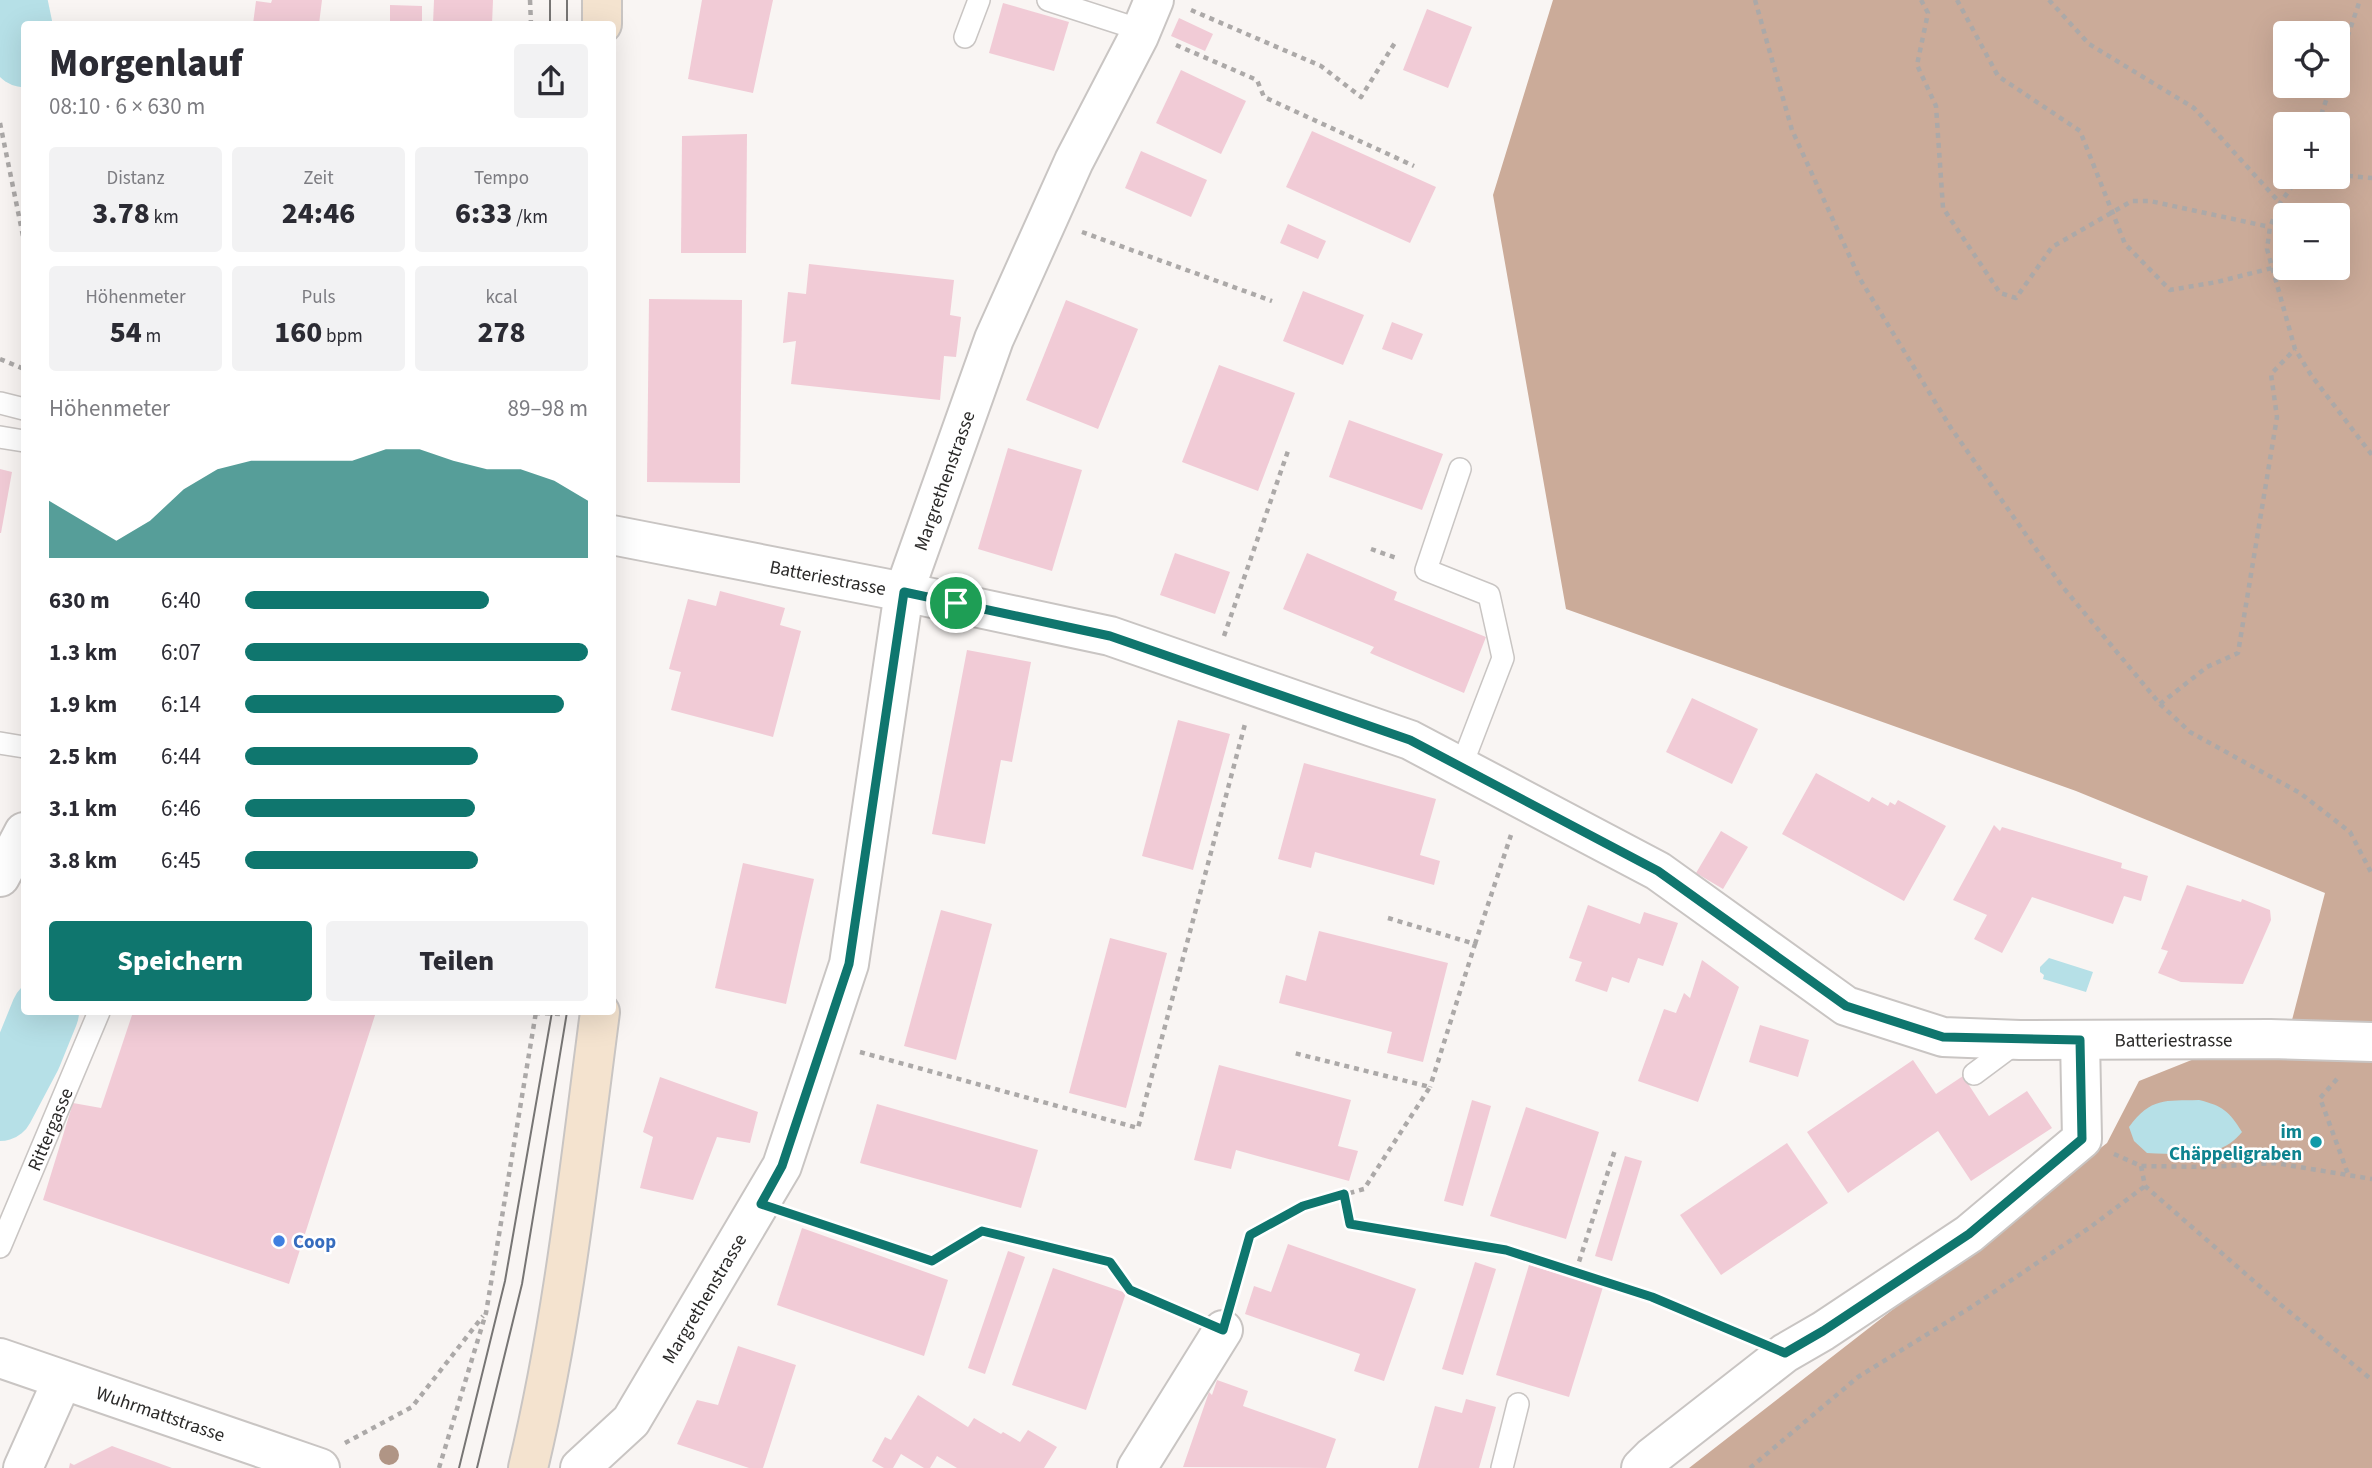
<!DOCTYPE html>
<html lang="de">
<head>
<meta charset="utf-8">
<style>
	:root { --surface:#fff; --page:#f2f2f3; --text:#2b2b33; --muted:#7c7c81; --accent:#0f766e }
	body { margin:0; font-family:"Source Sans 3",sans-serif; background:var(--page); color:var(--text); height:100vh; display:flex; flex-direction:column; font-size:26px; white-space:nowrap }
	* { box-sizing:border-box; margin:0 }
	p { font-size:23px; color:var(--muted) }
	.icon { flex:none; width:38px; height:38px; fill:none; stroke:currentColor; stroke-width:2; stroke-linecap:round; stroke-linejoin:round }
	.map { position:relative; flex:1; overflow:hidden }
	.side { position:absolute; left:21px; top:21px; width:595px; height:994px; display:flex; flex-direction:column; background:var(--surface); border-radius:7px; box-shadow:0 7px 28px #0002 }
	.side>* { flex:none }
	.tools { position:absolute; left:2273px; top:21px; display:grid; gap:14px }
	.tools a { display:grid; place-items:center; width:77px; height:77px; border-radius:7px; background:var(--surface); box-shadow:0 7px 28px #0002; font-size:35px }
	.pin { position:absolute; display:grid; place-items:center; width:60px; height:60px; color:#fff; margin:-30px; border:4px solid #fff; border-radius:50%; box-shadow:0 2px 7px #0007 }
	.round { display:grid; place-items:center; flex:none; width:74px; height:74px; border-radius:7px; background:var(--page) }
	.headline { display:flex; align-items:center; justify-content:space-between; height:119px; padding:0 28px }
	h1 { font-size:38px; font-weight:800; line-height:52px }
	.stats { display:grid; grid-template-columns:repeat(3,1fr); gap:10px; height:119px; padding:7px 28px }
	.stats div { display:grid; align-content:center; border-radius:7px; background:var(--page); text-align:center }
	.stats b { font-size:30px; font-weight:800 }
	.stats small { font-size:19px; font-weight:400 }
	.stats p { font-size:19px }
	.chart { height:196px; padding:14px 28px }
	.chart p { display:flex; justify-content:space-between }
	.chart svg { width:100%; height:126px; margin-top:7px; fill:var(--accent); opacity:.7 }
	.action { display:flex; gap:14px; margin-top:auto; padding:14px 28px }
	.action a { flex:1; height:80px; border-radius:7px; background:var(--accent); color:#fff; font-size:28px; font-weight:800; line-height:80px; text-align:center }
	.action a+a { background:var(--page); color:var(--text) }
	ul { padding:0 28px; list-style:none; font-size:23px }
	li { display:grid; grid-template-columns:112px 84px 1fr; align-items:center; height:52px }
	li i { height:18px; border-radius:9px; background:var(--accent) }
	.map>svg:first-child { display:block }
	.forest { fill:#cbab99; fill-rule:evenodd }
	.water { fill:#b6e0e7 }
	.lines { fill:none; stroke-linecap:round; stroke-linejoin:round }
	.river { stroke:#b6e0e7; stroke-width:68 }
	.building { fill:#f1cbd6 }
	.service-casing { stroke:#c9c5c3; stroke-width:24 }
	.minor-casing { stroke:#c9c5c3; stroke-width:42 }
	.secondary-casing { stroke:#c9c5c3; stroke-width:42 }
	.path { stroke:#aca9a8; stroke-width:4.5; stroke-dasharray:5 5; stroke-linecap:butt }
	.service { stroke:#fff; stroke-width:21 }
	.minor { stroke:#fff; stroke-width:38 }
	.secondary { stroke:#f4e3cf; stroke-width:38 }
	.tram { stroke:#777574; stroke-width:2 }
	.tree { fill:#b09585 }
	.route-casing { stroke:#fff; stroke-width:14 }
	.route { stroke:#0f766e; stroke-width:9 }
	.culture-dot { fill:#0f9aa8; stroke:#fff; stroke-width:2.5 }
	.shop-dot { fill:#3f7fe0; stroke:#fff; stroke-width:2.5 }
	.labels { text-anchor:middle; stroke-width:5; stroke-linejoin:round; paint-order:stroke }
	.street-label { font-size:19px; fill:#2b2a29; stroke:#fff }
	.culture-label { font-size:19px; font-weight:bold; fill:#0d838f; stroke:#fff; text-anchor:end }
	.shop-label { font-size:19px; font-weight:bold; fill:#366cbe; stroke:#fff; text-anchor:start }
</style>
</head>
<body>
<div class="map">
<svg width="2372" height="1468" viewBox="0 0 2372 1468">
	<rect width="100%" height="100%" fill="#f9f5f3"/>
	<!-- forest -->
	<path class="forest" d="M1553,0H2372V1468H1689L2107,1143L2139,1081L2292,1020L2325,893L2076,791L1566,609L1493,195ZM2286,33H2338V86H2286ZM2286,124H2338V177H2286ZM2286,215H2338V268H2286Z"/>
	<!-- water -->
	<g class="water">
		<path d="M2049,958L2093,972L2086,992L2043,979L2044,975L2040,972V967Z"/>
		<path d="M2199,1100C2223,1106 2229,1111 2242,1132C2219,1161 2181,1154 2147,1153L2134,1141L2129,1127C2151,1097 2165,1101 2199,1100Z"/>
	</g>
	<g class="lines">
		<!-- river -->
		<g class="river">
			<path d="M13,0L24,53"/>
			<path d="M0,1107L28,1054L45,1012"/>
		</g>
	</g>
	<!-- building -->
	<g class="building">
		<path d="M272,0H322L319,24H253L256,1L271,3Z"/>
		<path d="M434,0H493L492,24H433Z"/>
		<path d="M702,0H773L753,93L688,79Z"/>
		<path d="M1003,3L1069,22L1054,71L989,53Z"/>
		<path d="M390,5L422,6V24H390Z"/>
		<path d="M1427,9L1472,27L1448,88L1403,70Z"/>
		<path d="M1179,18L1213,34L1205,51L1171,36Z"/>
		<path d="M1181,70L1246,101L1221,154L1156,123Z"/>
		<path d="M1312,131L1436,187L1410,243L1286,187Z"/>
		<path d="M747,134L746,253H681L682,136Z"/>
		<path d="M1141,151L1207,180L1191,217L1125,188Z"/>
		<path d="M1288,224L1326,241L1318,259L1280,243Z"/>
		<path d="M809,264L954,280L950,315L961,317L956,357L944,356L940,400L791,384L796,341L783,343L788,292L806,294Z"/>
		<path d="M1303,291L1364,315L1343,365L1283,341Z"/>
		<path d="M649,299L742,300L740,483L647,482Z"/>
		<path d="M1066,300L1138,329L1098,429L1026,400Z"/>
		<path d="M1392,322L1423,334L1412,360L1382,349Z"/>
		<path d="M1219,365L1295,393L1258,491L1182,462Z"/>
		<path d="M1349,420L1443,454L1422,510L1329,477Z"/>
		<path d="M1008,448L1082,470L1052,571L978,549Z"/>
		<path d="M0,469L12,472L1,533H0Z"/>
		<path d="M1175,553L1230,572L1215,614L1160,595Z"/>
		<path d="M1307,553L1397,592L1394,600L1486,637L1464,693L1370,653L1374,647L1283,609Z"/>
		<path d="M720,591L785,608L780,625L801,631L773,737L671,710L681,672L669,669L688,599L716,606Z"/>
		<path d="M967,650L1031,662L1012,762L1001,760L985,844L932,834Z"/>
		<path d="M1692,698L1758,729L1732,784L1666,752Z"/>
		<path d="M1178,720L1230,734L1193,870L1142,856Z"/>
		<path d="M1304,763L1436,799L1420,855L1440,861L1434,885L1315,852L1311,868L1278,859Z"/>
		<path d="M1816,773L1869,802L1872,797L1888,806L1890,802L1895,805L1898,800L1946,826L1904,901L1782,834Z"/>
		<path d="M1994,825L2000,831L2002,827L2122,863L2121,868L2148,876L2141,901L2124,896L2113,924L2032,897L2002,953L1974,939L1987,915L1953,900Z"/>
		<path d="M1721,831L1748,847L1723,889L1696,873Z"/>
		<path d="M743,863L814,879L786,1004L715,988Z"/>
		<path d="M2187,885L2241,902L2242,899L2270,910L2271,920L2243,984L2181,982L2158,973L2168,951L2161,949Z"/>
		<path d="M1588,905L1640,924L1644,912L1678,923L1663,966L1638,958L1629,983L1612,977L1607,992L1575,981L1582,962L1569,958Z"/>
		<path d="M941,910L992,924L956,1060L904,1046Z"/>
		<path d="M1319,931L1448,963L1423,1062L1387,1053L1392,1032L1279,1003L1286,975L1306,981Z"/>
		<path d="M1110,938L1167,953L1126,1108L1069,1093Z"/>
		<path d="M1702,960L1739,987L1698,1102L1638,1081L1664,1009L1676,1013L1684,993L1690,998Z"/>
		<path d="M133,1012H376L289,1284L43,1200L73,1103L101,1108Z"/>
		<path d="M1760,1025L1809,1040L1798,1077L1749,1062Z"/>
		<path d="M1913,1060L1936,1094L1963,1076L1989,1116L2027,1091L2052,1128L1971,1181L1938,1131L1848,1193L1807,1132Z"/>
		<path d="M1219,1065L1351,1100L1338,1146L1358,1151L1349,1181L1236,1150L1231,1169L1194,1160Z"/>
		<path d="M660,1077L758,1112L750,1143L717,1137L693,1200L640,1188L653,1137L643,1132Z"/>
		<path d="M1472,1100L1491,1106L1463,1206L1444,1201Z"/>
		<path d="M877,1104L1038,1150L1021,1208L860,1163Z"/>
		<path d="M1526,1107L1599,1132L1566,1239L1490,1216Z"/>
		<path d="M1787,1143L1828,1203L1721,1275L1680,1215Z"/>
		<path d="M1625,1156L1642,1161L1612,1261L1595,1256Z"/>
		<path d="M802,1228L948,1280L924,1356L777,1305Z"/>
		<path d="M1288,1244L1416,1289L1384,1381L1354,1371L1360,1354L1245,1314L1254,1286L1271,1292Z"/>
		<path d="M1008,1251L1025,1257L985,1374L968,1368Z"/>
		<path d="M1475,1262L1496,1269L1463,1375L1442,1369Z"/>
		<path d="M1529,1265L1603,1287L1569,1397L1496,1375Z"/>
		<path d="M1053,1268L1126,1293L1086,1410L1012,1385Z"/>
		<path d="M738,1346L796,1365L763,1468H749L677,1444L697,1400L718,1405Z"/>
		<path d="M1217,1380L1248,1391L1243,1406L1336,1439L1326,1468L1183,1467L1209,1392L1212,1395Z"/>
		<path d="M918,1395L968,1427L974,1418L1001,1434L1003,1432L1020,1442L1028,1430L1057,1447L1044,1468H957L937,1456L930,1468H924L901,1454L893,1468H884L872,1461L885,1437L891,1440Z"/>
		<path d="M1466,1399L1496,1407L1479,1468H1418L1435,1406L1462,1413Z"/>
		<path d="M112,1446L172,1468H69L70,1463L74,1465Z"/>
	</g>
	<g class="lines">
		<defs>
			<g id="service">
				<path d="M1048,0L1141,30"/>
				<path d="M965,37L979,0"/>
				<path d="M0,403L24,409"/>
				<path d="M0,437L24,441"/>
				<path d="M1460,469L1426,570L1489,595L1503,658L1461,767"/>
				<path d="M0,743L24,747"/>
				<path d="M1974,1074L2017,1042"/>
				<path id="s1" d="M0,1247L99,1012"/>
				<path d="M1502,1468L1518,1404"/>
			</g>
			<g id="minor">
				<path id="s2" d="M612,535L904,592L1110,636L1410,740L1658,871L1846,1006L1943,1037L2020,1040L2270,1039L2372,1042"/>
				<path d="M0,877L24,832"/>
				<path id="s3" d="M0,1358L320,1468"/>
				<path d="M23,1468L62,1381"/>
				<path id="s4" d="M580,1468L631,1421L782,1166L849,964L904,592L994,339L1074,161L1139,36L1154,0"/>
				<path d="M1137,1468L1223,1330"/>
				<path d="M1641,1468L1652,1457L1785,1353L1823,1331L1969,1234L2082,1139L2080,1040"/>
			</g>
			<g id="secondary">
				<path d="M602,24V0"/>
				<path d="M528,1468C564,1318 580,1164 600,1012"/>
			</g>
		</defs>
		<!-- service casing -->
		<use href="#service" class="service-casing"/>
		<!-- minor casing -->
		<use href="#minor" class="minor-casing"/>
		<!-- secondary casing -->
		<use href="#secondary" class="secondary-casing"/>
		<!-- path -->
		<g class="path">
			<path d="M530,0L531,24"/>
			<path d="M1755,0L1792,130L1860,279L1951,428L2062,586L2160,704L2190,732L2300,793L2350,832L2372,874"/>
			<path d="M1921,0L1928,13L1917,65L1936,106L1943,208L2000,293L2016,298L2052,247L2132,201H2150L2270,227"/>
			<path d="M1957,0L1998,76L2080,131L2125,244L2170,290L2217,282L2272,268"/>
			<path d="M2049,0L2089,44L2194,108L2280,203"/>
			<path d="M1191,10L1321,66L1361,97L1396,41"/>
			<path d="M1176,45L1257,80L1264,97L1414,166"/>
			<path d="M2338,65L2360,0"/>
			<path d="M0,123L24,241"/>
			<path d="M2318,124L2331,86"/>
			<path d="M2338,175L2372,178"/>
			<path d="M2299,177L2280,203L2270,227L2267,249L2295,349L2311,375L2372,455"/>
			<path d="M1082,232L1272,301"/>
			<path d="M0,359L24,369"/>
			<path d="M1371,549L1399,559"/>
			<path d="M1224,636L1289,448"/>
			<path d="M2160,704L2207,667L2238,653L2277,417L2271,374L2295,349"/>
			<path d="M1388,918L1475,944L1430,1087"/>
			<path d="M1475,944L1511,835"/>
			<path d="M535,1013L562,1014"/>
			<path d="M860,1052L1138,1128L1245,724"/>
			<path d="M2337,1079L2320,1098L2348,1174"/>
			<path d="M2114,1154L2141,1166L2209,1167L2275,1163L2372,1179"/>
			<path d="M2141,1166L2145,1186L2280,1304L2372,1380"/>
			<path d="M1344,1194L1350,1224L1506,1250L1607,1281L1746,1336"/>
			<path d="M795,1215L932,1261L982,1231L1110,1262L1130,1290L1188,1315"/>
			<path d="M1576,1271L1615,1150"/>
			<path d="M1233,1294L1250,1235L1303,1206L1364,1189L1430,1087L1294,1053"/>
			<path d="M345,1443L412,1407L483,1316"/>
			<path d="M439,1468L486,1313L536,1012"/>
			<path d="M1750,1468L1858,1377L1973,1306L2089,1228L2145,1186"/>
		</g>
		<!-- service -->
		<use href="#service" class="service"/>
		<!-- minor -->
		<use href="#minor" class="minor"/>
		<!-- secondary -->
		<use href="#secondary" class="secondary"/>
		<!-- tram -->
		<g class="tram">
			<path d="M550,0V24"/>
			<path d="M567,0V24"/>
			<path d="M459,1468L505,1281L552,1012"/>
			<path d="M477,1468L522,1284L567,1012"/>
		</g>
	</g>
	<!-- trees -->
	<circle class="tree" cx="389" cy="1455" r="10"/>
	<g class="lines">
		<defs>
			<path id="route" d="M904,592L1110,636L1410,740L1658,871L1846,1006L1943,1037L2080,1040L2082,1139L1969,1234L1823,1331L1785,1353L1652,1297L1506,1250L1350,1224L1344,1194L1303,1206L1250,1235L1223,1330L1130,1290L1110,1262L982,1231L932,1261L761,1204L782,1166L849,964Z"/>
		</defs>
		<!-- route casing -->
		<use href="#route" class="route-casing"/>
		<!-- route -->
		<use href="#route" class="route"/>
	</g>
	<!-- markers -->
	<circle class="culture-dot" cx="2316" cy="1142" r="7"/>
	<circle class="shop-dot" cx="279" cy="1241" r="7"/>
	<g class="labels">
		<!-- street labels -->
		<g class="street-label">
			<text dy="7" stroke="none"><textPath href="#s4" startOffset="1073">Margrethenstrasse</textPath></text>
			<text dy="7" stroke="none"><textPath href="#s2" startOffset="220">Batteriestrasse</textPath></text>
			<text dy="7" stroke="none"><textPath href="#s2" startOffset="1670">Batteriestrasse</textPath></text>
			<text dy="7" stroke="none"><textPath href="#s1" startOffset="128">Rittergasse</textPath></text>
			<text dy="7" stroke="none"><textPath href="#s4" startOffset="212">Margrethenstrasse</textPath></text>
			<text dy="7" stroke="none"><textPath href="#s3" startOffset="170">Wuhrmattstrasse</textPath></text>
		</g>
		<!-- culture labels -->
		<g class="culture-label">
			<text x="2302" y="1138">im<tspan x="2302" dy="22">Chäppeligraben</tspan></text>
		</g>
		<!-- shop labels -->
		<g class="shop-label">
			<text x="293" y="1248">Coop</text>
		</g>
	</g>
</svg>
<div class="tools">
<a><svg class="icon" aria-label="locate" viewBox="0 0 24 24"><circle cx="12" cy="12" r="6"/><path d="M12 2v4M12 18v4M2 12h4M18 12h4"/></svg></a>
<a>+</a>
<a>−</a>
</div>
<div class="pin" style="left:956px;top:603px;background:#1e9e55"><svg class="icon" aria-label="arrive" viewBox="0 0 24 24"><path d="M6 21V4h12l-3 4 3 4H6"/></svg></div>
<section class="side">
<div class="headline"><div><h1>Morgenlauf</h1><p>08:10 · 6 × 630 m</p></div><a class="round"><svg class="icon" aria-label="share" viewBox="0 0 24 24"><path d="M12 15V3M7 8l5-5 5 5M5 13v7h14v-7"/></svg></a></div>
<div class="stats">
<div><p>Distanz</p><b>3.78<small> km</small></b></div>
<div><p>Zeit</p><b>24:46</b></div>
<div><p>Tempo</p><b>6:33<small> /km</small></b></div>
</div>
<div class="stats">
<div><p>Höhenmeter</p><b>54<small> m</small></b></div>
<div><p>Puls</p><b>160<small> bpm</small></b></div>
<div><p>kcal</p><b>278</b></div>
</div>
<div class="chart"><p><span>Höhenmeter</span>89–98 m</p>
<svg viewBox="0 0 160 44" preserveAspectRatio="none"><path d="M0 44V24L10 31L20 38L30 31L40 20L50 13L60 10L70 10L80 10L90 10L100 6L110 6L120 10L130 13L140 13L150 17L160 24V44z"/></svg>
</div>
<ul>
<li><b>630 m</b>6:40<i style="width:71%"></i></li>
<li><b>1.3 km</b>6:07<i style="width:100%"></i></li>
<li><b>1.9 km</b>6:14<i style="width:93%"></i></li>
<li><b>2.5 km</b>6:44<i style="width:68%"></i></li>
<li><b>3.1 km</b>6:46<i style="width:67%"></i></li>
<li><b>3.8 km</b>6:45<i style="width:68%"></i></li>
</ul>
<div class="action"><a>Speichern</a><a>Teilen</a></div>
</section>
</div>
</body>
</html>
